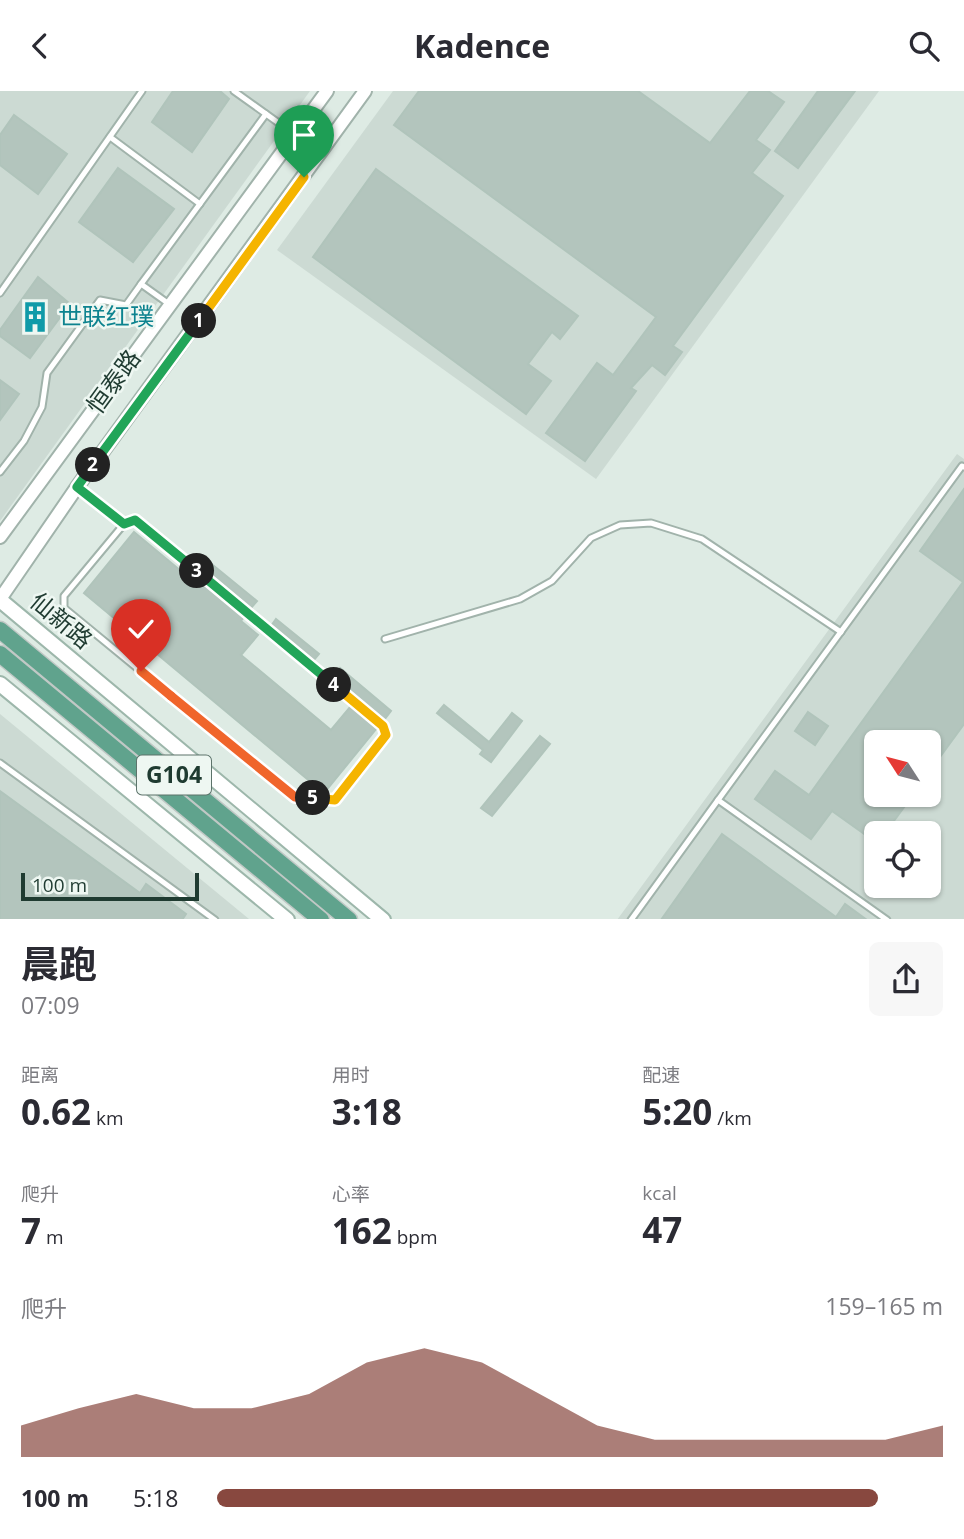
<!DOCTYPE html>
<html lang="zh">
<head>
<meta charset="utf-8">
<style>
	:root { --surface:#fff; --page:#f7f7f7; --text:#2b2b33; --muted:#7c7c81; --accent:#88483f }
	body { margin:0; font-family:"Open Sans","Noto Sans SC",sans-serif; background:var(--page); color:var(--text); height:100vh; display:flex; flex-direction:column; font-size:26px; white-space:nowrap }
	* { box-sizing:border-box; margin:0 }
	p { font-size:23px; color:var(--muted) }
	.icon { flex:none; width:38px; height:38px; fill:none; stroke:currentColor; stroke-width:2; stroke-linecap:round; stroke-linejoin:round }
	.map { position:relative; height:828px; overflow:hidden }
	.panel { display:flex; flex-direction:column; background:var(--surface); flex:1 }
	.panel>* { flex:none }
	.needle { width:46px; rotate:306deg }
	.buttons { position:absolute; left:864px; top:639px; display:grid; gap:14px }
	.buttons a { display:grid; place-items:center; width:77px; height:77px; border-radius:10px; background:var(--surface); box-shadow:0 2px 5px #0004; font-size:35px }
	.scale { position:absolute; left:21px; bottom:18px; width:178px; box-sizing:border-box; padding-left:7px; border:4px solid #1f3b31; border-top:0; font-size:19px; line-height:24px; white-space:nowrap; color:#1f3b31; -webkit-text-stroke:5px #eef7f2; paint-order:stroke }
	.pin { position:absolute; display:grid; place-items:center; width:60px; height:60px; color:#fff; margin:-72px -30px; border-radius:50% 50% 50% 0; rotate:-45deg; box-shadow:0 0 7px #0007 }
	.pin .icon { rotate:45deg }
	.km { position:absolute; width:35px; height:35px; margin:-18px; border-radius:50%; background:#222; color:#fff; font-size:19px; line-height:35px; text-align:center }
	.round { display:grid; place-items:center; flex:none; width:74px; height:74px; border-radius:10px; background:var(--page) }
	.overview { display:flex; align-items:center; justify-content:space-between; height:119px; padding:0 21px }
	h1 { font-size:38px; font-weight:700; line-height:52px }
	.stats { display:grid; grid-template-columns:repeat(3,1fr); gap:10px; height:119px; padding:7px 21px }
	.stats div { display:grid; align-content:center }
	.stats b { font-size:35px; font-weight:700 }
	.stats small { font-size:19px; font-weight:400 }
	.stats p { font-size:19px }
	.chart { height:196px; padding:14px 21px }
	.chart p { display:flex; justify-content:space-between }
	.chart svg { width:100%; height:126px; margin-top:7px; fill:var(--accent); opacity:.7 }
	ul { padding:0 21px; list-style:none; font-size:23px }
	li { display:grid; grid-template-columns:112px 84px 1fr; align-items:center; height:52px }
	li i { height:18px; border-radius:9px; background:var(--accent) }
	header { display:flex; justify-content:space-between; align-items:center; height:91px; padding:0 21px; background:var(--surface); font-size:32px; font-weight:700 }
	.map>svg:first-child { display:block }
	.built { fill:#ccdad3; fill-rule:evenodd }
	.building { fill:#b3c5bd; stroke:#b0c4bb; stroke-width:2 }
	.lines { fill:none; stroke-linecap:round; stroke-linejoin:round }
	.service-casing { stroke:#a1b3ab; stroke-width:9 }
	.tertiary-casing { stroke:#a1b3ab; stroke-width:16 }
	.secondary-casing { stroke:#9db7ab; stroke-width:18 }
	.primary-casing { stroke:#c0c8c5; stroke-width:19 }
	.service { stroke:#fff; stroke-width:5 }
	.tertiary { stroke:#fff; stroke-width:12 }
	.secondary { stroke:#fff; stroke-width:14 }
	.primary { stroke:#60a38d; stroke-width:16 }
	.split-1-casing { stroke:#fff; stroke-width:14 }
	.split-2-casing { stroke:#fff; stroke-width:14 }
	.split-3-casing { stroke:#fff; stroke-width:14 }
	.split-4-casing { stroke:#fff; stroke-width:14 }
	.split-5-casing { stroke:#fff; stroke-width:14 }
	.split-6-casing { stroke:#fff; stroke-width:14 }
	.split-7-casing { stroke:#fff; stroke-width:14 }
	.split-1 { stroke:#f5b400; stroke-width:9 }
	.split-2 { stroke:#22a559; stroke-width:9 }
	.split-3 { stroke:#22a559; stroke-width:9 }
	.split-4 { stroke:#22a559; stroke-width:9 }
	.split-5 { stroke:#f5b400; stroke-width:9 }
	.split-6 { stroke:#f0652b; stroke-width:9 }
	.split-7 { stroke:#f0652b; stroke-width:9 }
	.labels { text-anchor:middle; stroke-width:5; stroke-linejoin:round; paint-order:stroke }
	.shield { fill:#eef7f2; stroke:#5d736b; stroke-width:2 }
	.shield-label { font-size:23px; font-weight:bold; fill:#1f3b31 }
	.culture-label { font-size:24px; fill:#0d838f; stroke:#eef7f2; text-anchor:start }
	.street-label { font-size:24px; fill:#1f3b31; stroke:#eef7f2 }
</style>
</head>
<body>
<header><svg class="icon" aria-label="back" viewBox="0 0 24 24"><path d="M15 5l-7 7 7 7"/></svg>Kadence<svg class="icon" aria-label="search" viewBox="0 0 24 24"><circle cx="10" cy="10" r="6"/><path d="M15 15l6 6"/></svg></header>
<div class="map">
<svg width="964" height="829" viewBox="0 0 964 829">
	<rect width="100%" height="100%" fill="#deebe4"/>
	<!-- built -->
	<g class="built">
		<path d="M0,0H310L0,430Z"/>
		<path d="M393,0H879L596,388L277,159Z"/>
		<path d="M957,363L964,368V828L617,829ZM877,651H929V704H877ZM877,742H929V794H877Z"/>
		<path d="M0,623L249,828H0Z"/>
	</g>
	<!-- building -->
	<g class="building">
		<path d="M173,0H220L229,8L192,61L152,31Z"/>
		<path d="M419,0H638L710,52L750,0H768L784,11L756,49L770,59L752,82L783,105L673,255L682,261L665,284L652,274L631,297L636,300L585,370L546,342L597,272L613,284L656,226L394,34Z"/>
		<path d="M818,0H855L798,77L775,60Z"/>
		<path d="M14,24L67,63L38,103L0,74V44Z"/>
		<path d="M118,77L174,118L133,171L79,131Z"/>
		<path d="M376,78L578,225L560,248L552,241L528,273L551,290L526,323L313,166Z"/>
		<path d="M38,186L70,213L30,267L0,245V239Z"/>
		<path d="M0,289L19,303L0,329Z"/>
		<path d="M964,398V633L929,681V651H877V704H913L885,742H877V752L832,720L811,748L755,708L775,680L809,704L963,491L920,460Z"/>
		<path d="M134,441L187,485L190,481L244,526L241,530L258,544L241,564L331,639L351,615L377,637L324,702L84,502Z"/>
		<path d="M203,466L257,510L250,518L197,473Z"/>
		<path d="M276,528L319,563L313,570L271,535Z"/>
		<path d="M340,577L391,620L384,629L332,586Z"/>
		<path d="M444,614L489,651L512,622L522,630L491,671L480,663L483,659L437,622Z"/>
		<path d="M808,621L828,635L815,654L795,640Z"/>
		<path d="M540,645L550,653L492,725L481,717Z"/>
		<path d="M0,700L140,802L146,793L186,823L182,829H0Z"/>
		<path d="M722,743L836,826L845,813L867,829H661Z"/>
	</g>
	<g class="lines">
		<defs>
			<g id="service">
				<path d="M234,0L294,43"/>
				<path d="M110,46L200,113"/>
				<path d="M141,193L266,23"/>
				<path d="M0,202L142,0"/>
				<path d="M0,381L24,350L42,316L47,282L100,209L126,214L141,193L169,213"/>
				<path d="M77,396L124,433L135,429L383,635L386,644L335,709L294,706L64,517V505L124,433"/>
				<path d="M385,548L520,508L552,490L591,447L620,434L651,432L702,448L841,541"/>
				<path d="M0,672L215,829"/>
				<path d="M718,709L962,375L964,376"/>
				<path d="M631,829L718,709L887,829"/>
			</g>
			<g id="tertiary">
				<path d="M0,446L327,0"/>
				<path d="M0,508L77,396L365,0"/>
			</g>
			<g id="secondary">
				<path d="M0,509L383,829"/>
				<path d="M0,593L287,829"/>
			</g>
			<g id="primary">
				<path d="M0,539L349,829"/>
				<path d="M0,563L321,829"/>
			</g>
		</defs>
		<!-- service casing -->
		<use href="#service" class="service-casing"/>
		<!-- tertiary casing -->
		<use href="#tertiary" class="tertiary-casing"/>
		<!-- secondary casing -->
		<use href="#secondary" class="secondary-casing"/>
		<!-- primary casing -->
		<use href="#primary" class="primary-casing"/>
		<!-- service -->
		<use href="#service" class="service"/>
		<!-- tertiary -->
		<use href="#tertiary" class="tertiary"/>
		<!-- secondary -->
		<use href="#secondary" class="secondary"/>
		<!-- primary -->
		<use href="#primary" class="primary"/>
	</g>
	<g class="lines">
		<defs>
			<path id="split-1" d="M199,230L304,86"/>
			<path id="split-2" d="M93,374L199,230"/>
			<path id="split-3" d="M93,374L77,396L124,433L135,429L197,480"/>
			<path id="split-4" d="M197,480L334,594"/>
			<path id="split-5" d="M313,707L335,709L386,644L383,635L334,594"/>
			<path id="split-6" d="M171,605L295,706L313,707"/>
			<path id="split-7" d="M141,580L171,605"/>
		</defs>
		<!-- split-1 casing -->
		<use href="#split-1" class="split-1-casing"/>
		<!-- split-2 casing -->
		<use href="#split-2" class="split-2-casing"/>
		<!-- split-3 casing -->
		<use href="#split-3" class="split-3-casing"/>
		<!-- split-4 casing -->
		<use href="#split-4" class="split-4-casing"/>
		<!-- split-5 casing -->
		<use href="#split-5" class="split-5-casing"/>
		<!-- split-6 casing -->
		<use href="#split-6" class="split-6-casing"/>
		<!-- split-7 casing -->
		<use href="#split-7" class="split-7-casing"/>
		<!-- split-1 -->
		<use href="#split-1" class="split-1"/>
		<!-- split-2 -->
		<use href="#split-2" class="split-2"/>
		<!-- split-3 -->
		<use href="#split-3" class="split-3"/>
		<!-- split-4 -->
		<use href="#split-4" class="split-4"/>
		<!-- split-5 -->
		<use href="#split-5" class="split-5"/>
		<!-- split-6 -->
		<use href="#split-6" class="split-6"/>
		<!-- split-7 -->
		<use href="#split-7" class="split-7"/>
	</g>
	<!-- icons -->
	<defs>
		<symbol id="building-bare" viewBox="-9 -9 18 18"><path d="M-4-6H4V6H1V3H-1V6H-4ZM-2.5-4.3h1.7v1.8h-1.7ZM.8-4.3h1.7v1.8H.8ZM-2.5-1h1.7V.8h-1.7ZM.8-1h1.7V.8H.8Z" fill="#0f9aa8" stroke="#eef7f2" stroke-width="2.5" paint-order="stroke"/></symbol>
	</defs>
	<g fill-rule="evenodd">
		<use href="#building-bare" x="13" y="204" width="44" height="44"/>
	</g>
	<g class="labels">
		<!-- shield labels -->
		<rect class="shield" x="137" y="664.5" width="74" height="39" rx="5"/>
		<g class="shield-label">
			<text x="174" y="692">G104</text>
		</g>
		<!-- culture labels -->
		<g class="culture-label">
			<text x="58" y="234">世联红璞</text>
		</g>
		<!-- street labels -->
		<g class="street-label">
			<text transform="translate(114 291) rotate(-54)" y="8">恒泰路</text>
			<text transform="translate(61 530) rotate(40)" y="8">仙新路</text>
		</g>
	</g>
</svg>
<div class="buttons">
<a><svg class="needle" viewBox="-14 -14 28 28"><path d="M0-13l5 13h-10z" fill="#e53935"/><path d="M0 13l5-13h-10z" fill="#7c7c81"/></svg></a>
<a><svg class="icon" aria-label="locate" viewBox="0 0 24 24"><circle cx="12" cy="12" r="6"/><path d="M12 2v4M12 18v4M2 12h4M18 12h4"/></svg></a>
</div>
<div class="scale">100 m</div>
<div class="pin" style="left:304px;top:86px;background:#1e9e55"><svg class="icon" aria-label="arrive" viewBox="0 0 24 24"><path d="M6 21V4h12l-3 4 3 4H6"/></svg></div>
<div class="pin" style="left:141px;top:580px;background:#d93025"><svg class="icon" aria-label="check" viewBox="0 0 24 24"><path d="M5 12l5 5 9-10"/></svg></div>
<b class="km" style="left:199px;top:230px">1</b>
<b class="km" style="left:93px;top:374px">2</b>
<b class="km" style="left:197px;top:480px">3</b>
<b class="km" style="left:334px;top:594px">4</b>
<b class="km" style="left:313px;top:707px">5</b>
</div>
<section class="panel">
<div class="overview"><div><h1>晨跑</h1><p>07:09</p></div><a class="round"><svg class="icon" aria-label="share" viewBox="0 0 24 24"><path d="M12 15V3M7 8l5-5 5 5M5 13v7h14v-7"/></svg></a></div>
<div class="stats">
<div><p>距离</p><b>0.62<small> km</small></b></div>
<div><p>用时</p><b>3:18</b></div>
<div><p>配速</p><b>5:20<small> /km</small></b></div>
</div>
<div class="stats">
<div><p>爬升</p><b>7<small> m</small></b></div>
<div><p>心率</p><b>162<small> bpm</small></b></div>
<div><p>kcal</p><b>47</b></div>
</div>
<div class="chart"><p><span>爬升</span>159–165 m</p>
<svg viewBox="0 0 160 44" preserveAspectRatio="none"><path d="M0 44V33L10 27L20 22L30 27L40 27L50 22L60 11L70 6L80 11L90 22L100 33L110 38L120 38L130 38L140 38L150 38L160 33V44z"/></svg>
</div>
<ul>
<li><b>100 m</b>5:18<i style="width:91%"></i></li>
</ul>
</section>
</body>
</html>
